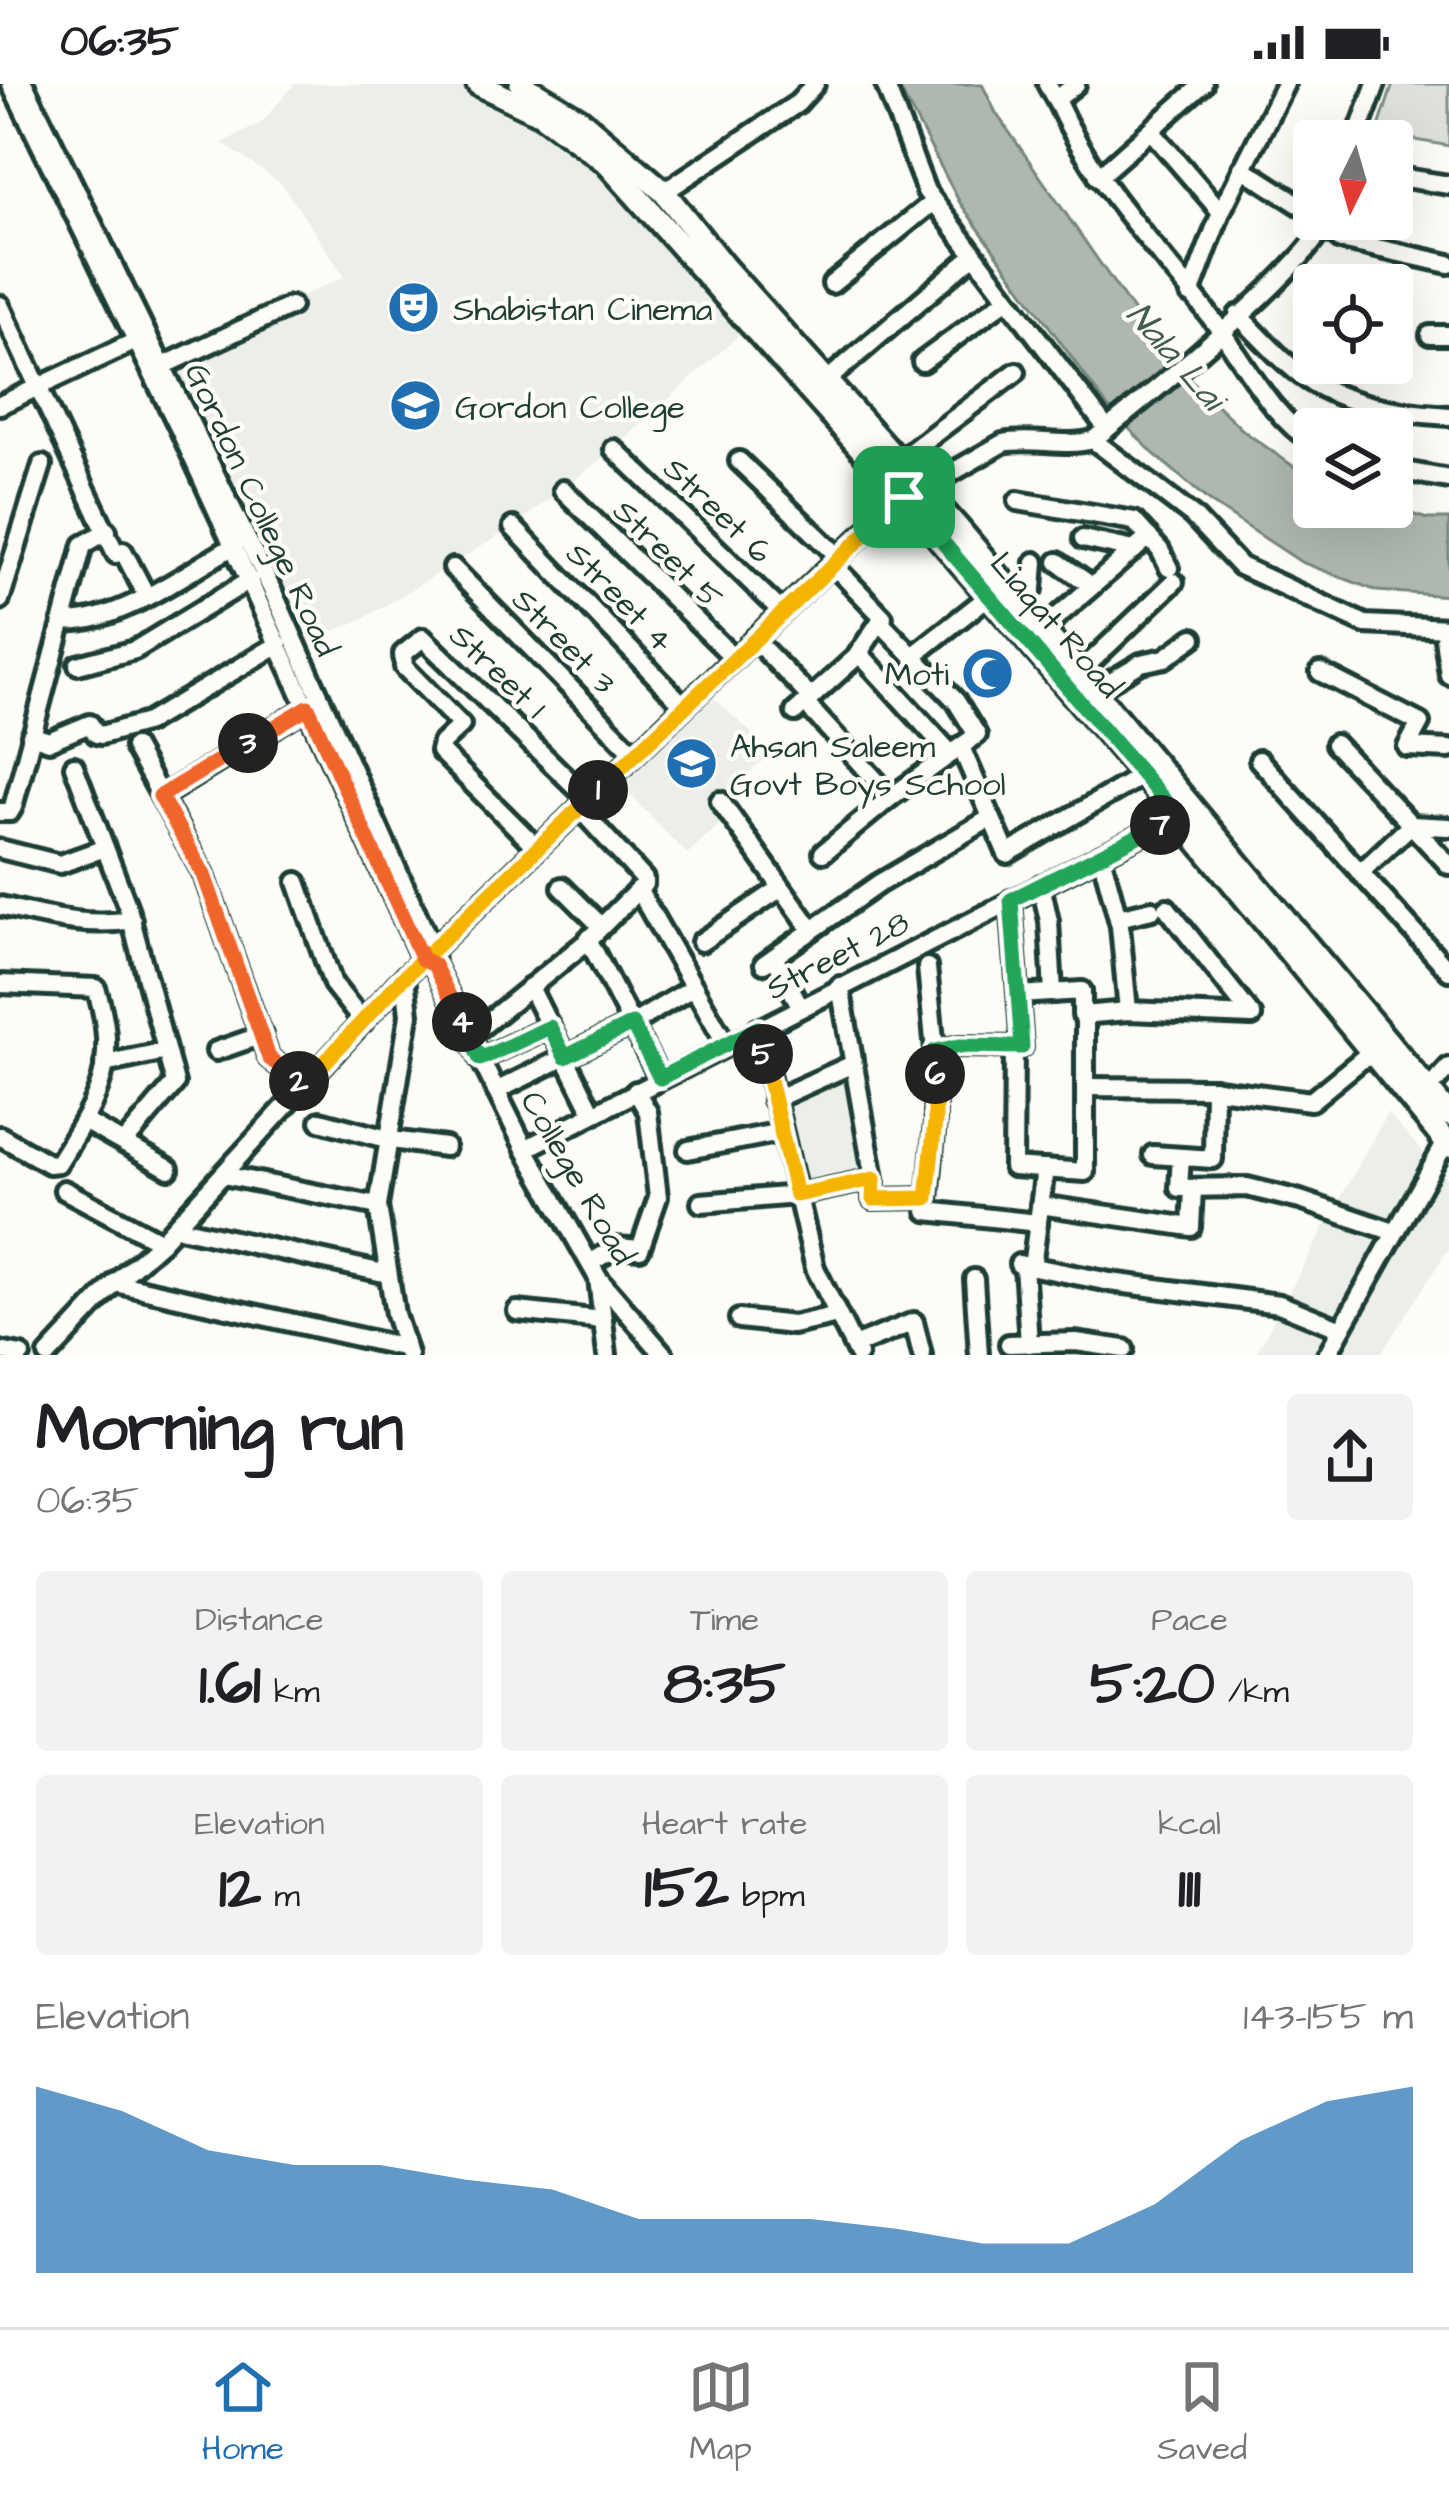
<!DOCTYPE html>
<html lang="en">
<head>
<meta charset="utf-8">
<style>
	:root { --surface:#fff; --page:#f2f2f2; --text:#202124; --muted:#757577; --line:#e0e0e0; --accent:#1f6fb2 }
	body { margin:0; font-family:"Architects Daughter",sans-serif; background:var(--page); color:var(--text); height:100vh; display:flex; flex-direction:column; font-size:45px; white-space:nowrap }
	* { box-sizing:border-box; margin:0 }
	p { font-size:39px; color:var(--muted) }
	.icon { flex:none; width:66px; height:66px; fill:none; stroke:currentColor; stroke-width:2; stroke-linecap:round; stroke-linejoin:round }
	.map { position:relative; height:1271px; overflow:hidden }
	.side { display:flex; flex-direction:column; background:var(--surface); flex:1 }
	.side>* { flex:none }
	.needle { width:78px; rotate:185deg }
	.tools { position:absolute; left:1293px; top:36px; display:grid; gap:24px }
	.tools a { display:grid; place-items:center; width:120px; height:120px; border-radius:12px; background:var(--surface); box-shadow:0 12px 48px #0002; font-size:60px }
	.pin { position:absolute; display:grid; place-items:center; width:102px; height:102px; color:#fff; margin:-51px; border-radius:24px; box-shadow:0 6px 18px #0006 }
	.km { position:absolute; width:60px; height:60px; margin:-30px; border-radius:50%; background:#222; color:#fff; font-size:33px; line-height:60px; text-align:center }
	.round { display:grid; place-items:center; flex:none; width:126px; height:126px; border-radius:12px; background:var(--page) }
	.overview { display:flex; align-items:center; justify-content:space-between; height:204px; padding:0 36px }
	h1 { font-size:66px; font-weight:700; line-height:90px }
	.stats { display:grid; grid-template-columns:repeat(3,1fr); gap:18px; height:204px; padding:12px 36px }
	.stats div { display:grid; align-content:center; border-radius:12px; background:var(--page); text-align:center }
	.stats b { font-size:60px; font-weight:700 }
	.stats small { font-size:33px; font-weight:400 }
	.stats p { font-size:33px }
	.chart { height:336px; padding:24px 36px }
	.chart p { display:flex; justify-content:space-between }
	.chart svg { width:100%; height:216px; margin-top:12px; fill:var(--accent); opacity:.7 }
	.status { display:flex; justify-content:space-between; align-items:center; height:84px; padding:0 60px; background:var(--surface); direction:ltr }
	.status svg { height:33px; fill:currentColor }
	.menu { display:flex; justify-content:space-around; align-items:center; height:168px; border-top:3px solid var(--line); background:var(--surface); font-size:33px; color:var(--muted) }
	.menu a { display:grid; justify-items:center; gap:6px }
	.menu .selected { color:var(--accent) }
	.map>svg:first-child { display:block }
	.built { fill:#eceee9 }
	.green { fill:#dde0db; stroke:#7e8e88; stroke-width:3 }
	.water { fill:#aeb8b1; stroke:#75877f; stroke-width:3 }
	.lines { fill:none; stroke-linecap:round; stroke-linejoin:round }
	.minor-casing { stroke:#1f3d34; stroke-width:26 }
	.major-casing { stroke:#1f3d34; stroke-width:30 }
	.minor { stroke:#fdfcf7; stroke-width:16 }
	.major { stroke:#fdfcf7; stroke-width:21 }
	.split-1-casing { stroke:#fff; stroke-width:24 }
	.split-2-casing { stroke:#fff; stroke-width:24 }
	.split-3-casing { stroke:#fff; stroke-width:24 }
	.split-4-casing { stroke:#fff; stroke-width:24 }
	.split-5-casing { stroke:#fff; stroke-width:24 }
	.split-6-casing { stroke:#fff; stroke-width:24 }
	.split-7-casing { stroke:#fff; stroke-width:24 }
	.split-8-casing { stroke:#fff; stroke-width:24 }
	.split-1 { stroke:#f5b400; stroke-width:15 }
	.split-2 { stroke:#f5b400; stroke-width:15 }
	.split-3 { stroke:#f0652b; stroke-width:15 }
	.split-4 { stroke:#f0652b; stroke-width:15 }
	.split-5 { stroke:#22a559; stroke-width:15 }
	.split-6 { stroke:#f5b400; stroke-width:15 }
	.split-7 { stroke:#22a559; stroke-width:15 }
	.split-8 { stroke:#22a559; stroke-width:15 }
	.labels { text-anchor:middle; stroke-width:9; stroke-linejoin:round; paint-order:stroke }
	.poi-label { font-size:33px; fill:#1f3d34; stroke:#fdfcf7; text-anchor:start }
	.street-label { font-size:33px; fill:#1f3d34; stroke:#fdfcf7 }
	.water-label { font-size:36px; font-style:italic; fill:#435c53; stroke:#fdfcf7 }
</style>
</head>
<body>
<div class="status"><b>06:35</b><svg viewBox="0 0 49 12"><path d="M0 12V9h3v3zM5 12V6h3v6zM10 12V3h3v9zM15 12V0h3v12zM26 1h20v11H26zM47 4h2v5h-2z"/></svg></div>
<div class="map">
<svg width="1449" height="1271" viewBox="0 0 1449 1271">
	<rect width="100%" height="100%" fill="#fdfcf7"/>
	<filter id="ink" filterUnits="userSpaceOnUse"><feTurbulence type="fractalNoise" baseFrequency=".00833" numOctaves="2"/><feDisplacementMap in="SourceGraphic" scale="24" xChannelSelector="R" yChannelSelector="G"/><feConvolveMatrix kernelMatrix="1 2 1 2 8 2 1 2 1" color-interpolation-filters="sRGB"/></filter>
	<g filter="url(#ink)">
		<!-- built -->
		<g class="built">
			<path d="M295,0H478L606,78L751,240L614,365L513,443L365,534L288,566L150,279L345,193L281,99L222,59L260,40Z"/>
			<path d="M702,603L773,669L720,712L730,731L687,770L612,692Z"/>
			<path d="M853,980L874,1095L797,1111L773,1016Z"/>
			<path d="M1387,1029L1449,1097V1164L1380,1271H1255Z"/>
		</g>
		<!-- green -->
		<path class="green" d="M1393,0H1449V62L1377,49Z"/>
		<!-- water -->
		<path class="water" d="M897,0H982L996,29L1161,267L1245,348L1314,397V423H1391L1427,435H1449V512L1377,507L1301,478L1210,418L1153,369L1106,321L960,119Z"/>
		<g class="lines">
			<defs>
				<g id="minor">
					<path d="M11,0L179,344L422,875"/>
					<path d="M24,0L273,508L433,866L434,881"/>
					<path d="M885,0L926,107L1107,345"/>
					<path d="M1047,0L1056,16"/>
					<path d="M1076,0L1056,16C1100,112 1161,165 1221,247C1249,286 1273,334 1314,359"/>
					<path d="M1152,48L1221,128"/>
					<path d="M1355,57L1376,0"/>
					<path d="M1242,84L1314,130"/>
					<path d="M1392,92L1449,101"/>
					<path d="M1098,93L1203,0"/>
					<path d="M664,108L798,19L815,0"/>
					<path d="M1321,140L1341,156L1449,180"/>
					<path d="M832,200L933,118"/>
					<path d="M1190,210L1221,128L1285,0"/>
					<path d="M0,221L116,470L123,467L146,511"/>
					<path d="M1238,231C1258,250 1278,274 1301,291C1342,321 1400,329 1449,332"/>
					<path d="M1430,251H1449"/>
					<path d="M922,278L1007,215"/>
					<path d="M163,282L291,222"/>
					<path d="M825,298L967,177"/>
					<path d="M0,321L136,257"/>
					<path d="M1093,356L1193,432L1240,482L1365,540L1449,544"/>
					<path d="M614,365L782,528"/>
					<path d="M739,377L839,473"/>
					<path d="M897,378L1016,288"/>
					<path d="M1392,385L1449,395"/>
					<path d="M563,406L734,574"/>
					<path d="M1018,417L1134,437L1160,466L1169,484"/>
					<path d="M513,443L684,622"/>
					<path d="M1083,455L1134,466"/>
					<path d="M1058,478L1092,502"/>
					<path d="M453,484L635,670"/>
					<path d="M1017,514L1033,505L1035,478"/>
					<path d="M0,516L42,381"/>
					<path d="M62,537C114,543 189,487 234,462"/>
					<path d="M1043,545L1149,453"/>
					<path d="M1444,554L1449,591"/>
					<path d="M754,555L811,614"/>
					<path d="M859,569L951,670"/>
					<path d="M913,572L989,512"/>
					<path d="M78,581L135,566L250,496"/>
					<path d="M1320,588L1420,639L1407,663L1449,665"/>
					<path d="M1079,589L1174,498"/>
					<path d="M1094,607L1141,579L1165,574L1193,554"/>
					<path d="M805,619L891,713"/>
					<path d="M795,628L856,573L883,533L832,480"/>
					<path d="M31,651L49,657L90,640L96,650L101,651L148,638L279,560"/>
					<path d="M1335,660L1449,781"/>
					<path d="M134,663L204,791L269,974L304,1001"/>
					<path d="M961,663L1007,770L1143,691"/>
					<path d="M1259,676L1449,887"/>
					<path d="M74,682L128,824L175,999L124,1059"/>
					<path d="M161,713L308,623"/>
					<path d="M720,717L812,846"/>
					<path d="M0,728H10L13,723L83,461L107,447"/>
					<path d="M537,764L440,667L442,659L461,641L404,583L403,570L423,554L588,715"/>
					<path d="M0,765L60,780L105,764"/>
					<path d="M823,769L891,713L977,651L956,617L880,538"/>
					<path d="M1101,771L1120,842L1128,927"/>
					<path d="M1360,789L1411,741L1449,743"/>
					<path d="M297,798L333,900L363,938"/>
					<path d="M1041,801L1049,837L1053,909"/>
					<path d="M562,803L601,842"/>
					<path d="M638,805L726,960"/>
					<path d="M0,822C45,832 86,844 132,836"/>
					<path d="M1167,824L1252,932"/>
					<path d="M1118,834L1152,826"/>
					<path d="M588,855L660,995"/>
					<path d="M701,858L781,804"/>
					<path d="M774,873L800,922"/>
					<path d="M428,878L434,881L525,1065L598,1194L664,1271"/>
					<path d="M764,880L878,800L989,735"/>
					<path d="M927,883L935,967V1038L927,1127L1038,1139"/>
					<path d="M405,892L409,931L378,1122L395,1230L408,1271"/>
					<path d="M0,900L96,904C121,981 97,1016 58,1079L49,1080L0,1052"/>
					<path d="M840,902L874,1095L873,1115L927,1114"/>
					<path d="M530,903L593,1029"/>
					<path d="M1019,911L1082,907V931L1128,927L1252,932"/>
					<path d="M758,944L815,1184L858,1271"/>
					<path d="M469,953L585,859L644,800V795L579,724"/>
					<path d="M1014,963L1013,1083L1085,1088V930"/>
					<path d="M216,967L262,951"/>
					<path d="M935,967L959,962L1022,963L1011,816"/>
					<path d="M480,975L550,943"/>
					<path d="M104,980L166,967"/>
					<path d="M1085,1003L1209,1004L1311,1017L1371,968"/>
					<path d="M1428,1006L1449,983"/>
					<path d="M496,1007L632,940L694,903"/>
					<path d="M773,1016L853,980"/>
					<path d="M84,1037L169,1085"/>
					<path d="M320,1037L391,1056L445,1063"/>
					<path d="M525,1065L1178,732"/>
					<path d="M688,1066L781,1048"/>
					<path d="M1153,1071L1213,1075L1214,1004"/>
					<path d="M1181,1073L1179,1104L1247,1103L1300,1116L1394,1148"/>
					<path d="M223,1091L378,1122"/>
					<path d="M64,1106L161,1158"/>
					<path d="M701,1119L797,1111L874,1095"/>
					<path d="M1040,1121L1191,1143L1193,1105"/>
					<path d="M175,1143L388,1190"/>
					<path d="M590,1179L617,1163L640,1165L658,1113L648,1028L636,1007"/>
					<path d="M1019,1180L1110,1198L1279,1220L1341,1245"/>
					<path d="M1024,1181L1029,1260"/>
					<path d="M1032,1183L1045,1085"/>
					<path d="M598,1194L607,1271"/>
					<path d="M974,1195L979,1271"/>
					<path d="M115,1199L406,1264"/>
					<path d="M517,1227L603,1236"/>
					<path d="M739,1235L793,1241L838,1231"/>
					<path d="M1009,1260L1076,1258L1124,1265"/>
					<path d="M854,1262L914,1238L922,1271"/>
					<path d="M0,1267L21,1271"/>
					<path d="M48,1271L115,1199L161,1158L398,899L889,425L1003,359C1033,353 1064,364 1093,356C1139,320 1311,181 1327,135"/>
					<path d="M1327,1271L1446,1058"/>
				</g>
				<g id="major">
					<path d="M478,0L541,30L606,78L904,413L1178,732L1449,1062"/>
					<path d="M521,0L579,35L664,108L724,183L957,443L1449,1031"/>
				</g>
			</defs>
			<!-- minor casing -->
			<use href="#minor" class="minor-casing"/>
			<!-- major casing -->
			<use href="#major" class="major-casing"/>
			<!-- minor -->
			<use href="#minor" class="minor"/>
			<!-- major -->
			<use href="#major" class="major"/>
		</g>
	</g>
	<g class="lines" filter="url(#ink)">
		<defs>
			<path id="split-1" d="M598,706L904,413"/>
			<path id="split-2" d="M299,997L304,1001L398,899L598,706"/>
			<path id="split-3" d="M248,659L160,712L204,791L269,974L299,997"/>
			<path id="split-4" d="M248,659L308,623L422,875L434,881L462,938"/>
			<path id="split-5" d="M462,938L480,975L550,943L565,973L632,940L660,994L758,944L763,970"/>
			<path id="split-6" d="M763,970L796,1111L874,1095L873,1115L927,1114L935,1038V990"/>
			<path id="split-7" d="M935,990V967L959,962L1022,963L1011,816L1160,741"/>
			<path id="split-8" d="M904,413L1178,732L1160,741"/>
		</defs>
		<!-- split-1 casing -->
		<use href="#split-1" class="split-1-casing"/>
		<!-- split-2 casing -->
		<use href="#split-2" class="split-2-casing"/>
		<!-- split-3 casing -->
		<use href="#split-3" class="split-3-casing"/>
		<!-- split-4 casing -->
		<use href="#split-4" class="split-4-casing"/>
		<!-- split-5 casing -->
		<use href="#split-5" class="split-5-casing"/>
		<!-- split-6 casing -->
		<use href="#split-6" class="split-6-casing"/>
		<!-- split-7 casing -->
		<use href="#split-7" class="split-7-casing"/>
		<!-- split-8 casing -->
		<use href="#split-8" class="split-8-casing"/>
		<!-- split-1 -->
		<use href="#split-1" class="split-1"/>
		<!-- split-2 -->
		<use href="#split-2" class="split-2"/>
		<!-- split-3 -->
		<use href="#split-3" class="split-3"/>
		<!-- split-4 -->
		<use href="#split-4" class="split-4"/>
		<!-- split-5 -->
		<use href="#split-5" class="split-5"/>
		<!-- split-6 -->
		<use href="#split-6" class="split-6"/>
		<!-- split-7 -->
		<use href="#split-7" class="split-7"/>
		<!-- split-8 -->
		<use href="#split-8" class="split-8"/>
	</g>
	<!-- icons -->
	<defs>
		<symbol id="theatre-disc" viewBox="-11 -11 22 22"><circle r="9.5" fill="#1f6fb2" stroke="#fdfcf7"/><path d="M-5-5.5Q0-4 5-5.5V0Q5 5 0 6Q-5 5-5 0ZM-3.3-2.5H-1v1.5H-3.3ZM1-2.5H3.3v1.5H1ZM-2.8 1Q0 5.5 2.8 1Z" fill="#fff"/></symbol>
		<symbol id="university-disc" viewBox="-11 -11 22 22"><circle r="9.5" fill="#1f6fb2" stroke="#fdfcf7"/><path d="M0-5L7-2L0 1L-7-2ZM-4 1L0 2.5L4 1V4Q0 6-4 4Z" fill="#fff"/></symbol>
		<symbol id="mosque-disc" viewBox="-11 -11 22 22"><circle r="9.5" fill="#1f6fb2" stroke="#fdfcf7"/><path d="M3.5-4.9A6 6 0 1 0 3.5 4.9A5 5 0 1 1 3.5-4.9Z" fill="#fff"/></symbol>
		<symbol id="school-disc" viewBox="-11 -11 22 22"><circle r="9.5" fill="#1f6fb2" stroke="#fdfcf7"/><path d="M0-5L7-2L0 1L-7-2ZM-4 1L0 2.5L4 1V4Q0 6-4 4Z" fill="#fff"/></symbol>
	</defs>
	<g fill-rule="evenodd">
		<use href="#theatre-disc" x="384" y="194" width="59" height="59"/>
		<use href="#university-disc" x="386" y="292" width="59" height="59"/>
		<use href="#mosque-disc" x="958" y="560" width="59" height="59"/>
		<use href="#school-disc" x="662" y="650" width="59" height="59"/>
	</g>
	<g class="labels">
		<!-- poi labels -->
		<g class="poi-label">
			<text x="453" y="236">Shabistan Cinema</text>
			<text x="455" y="334">Gordon College</text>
			<text x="949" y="601" text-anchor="end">Moti</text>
			<text x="730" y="673">Ahsan Saleem<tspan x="730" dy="38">Govt Boys School</tspan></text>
		</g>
		<!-- street labels -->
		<g class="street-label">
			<text transform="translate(263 425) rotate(65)" y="12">Gordon College Road</text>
			<text transform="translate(719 425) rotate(44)" y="12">Street 6</text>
			<text transform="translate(669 469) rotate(45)" y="12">Street 5</text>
			<text transform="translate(621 512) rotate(46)" y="12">Street 4</text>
			<text transform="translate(1057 540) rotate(49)" y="12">Liaqat Road</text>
			<text transform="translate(565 556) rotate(46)" y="12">Street 3</text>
			<text transform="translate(499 586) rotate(44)" y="12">Street 1</text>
			<text transform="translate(837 870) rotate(-27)" y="12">Street 28</text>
			<text transform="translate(579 1093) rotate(60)" y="12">College Road</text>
		</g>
		<!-- water labels -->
		<g class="water-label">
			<text transform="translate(1177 271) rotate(49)" y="13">Nala Lai</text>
		</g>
	</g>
</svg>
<div class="tools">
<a><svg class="needle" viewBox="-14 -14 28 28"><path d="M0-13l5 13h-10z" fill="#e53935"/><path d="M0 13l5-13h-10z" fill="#757577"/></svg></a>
<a><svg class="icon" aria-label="locate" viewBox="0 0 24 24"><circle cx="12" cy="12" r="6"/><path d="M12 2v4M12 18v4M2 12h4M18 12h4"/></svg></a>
<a><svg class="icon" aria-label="layers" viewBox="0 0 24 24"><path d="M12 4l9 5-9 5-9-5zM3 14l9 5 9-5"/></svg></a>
</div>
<div class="pin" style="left:904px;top:413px;background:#1e9e55"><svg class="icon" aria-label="arrive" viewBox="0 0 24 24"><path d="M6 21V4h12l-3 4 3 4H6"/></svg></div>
<b class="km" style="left:598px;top:706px">1</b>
<b class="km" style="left:299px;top:997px">2</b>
<b class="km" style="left:248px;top:659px">3</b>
<b class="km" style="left:462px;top:938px">4</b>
<b class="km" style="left:763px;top:970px">5</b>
<b class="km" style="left:935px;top:990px">6</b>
<b class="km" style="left:1160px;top:741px">7</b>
</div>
<section class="side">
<div class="overview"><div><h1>Morning run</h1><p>06:35</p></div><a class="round"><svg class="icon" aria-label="share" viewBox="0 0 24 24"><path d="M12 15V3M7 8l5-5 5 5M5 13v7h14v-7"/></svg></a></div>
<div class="stats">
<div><p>Distance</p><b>1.61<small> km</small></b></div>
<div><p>Time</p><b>8:35</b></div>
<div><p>Pace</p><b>5:20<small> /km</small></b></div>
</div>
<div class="stats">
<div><p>Elevation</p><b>12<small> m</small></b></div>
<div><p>Heart rate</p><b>152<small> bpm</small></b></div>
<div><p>kcal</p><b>111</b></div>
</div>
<div class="chart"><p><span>Elevation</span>143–155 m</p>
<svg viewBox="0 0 160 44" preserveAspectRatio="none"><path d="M0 44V6L10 11L20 19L30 22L40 22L50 25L60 27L70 33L80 33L90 33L100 35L110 38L120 38L130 30L140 17L150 9L160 6V44z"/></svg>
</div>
</section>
<nav class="menu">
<a class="selected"><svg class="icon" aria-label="home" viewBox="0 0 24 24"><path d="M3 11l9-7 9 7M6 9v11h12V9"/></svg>Home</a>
<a><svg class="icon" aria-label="map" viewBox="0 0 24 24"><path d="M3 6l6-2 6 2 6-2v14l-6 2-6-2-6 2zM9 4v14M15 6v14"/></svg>Map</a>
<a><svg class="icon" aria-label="saved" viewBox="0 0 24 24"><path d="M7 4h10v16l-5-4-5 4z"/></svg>Saved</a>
</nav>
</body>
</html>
